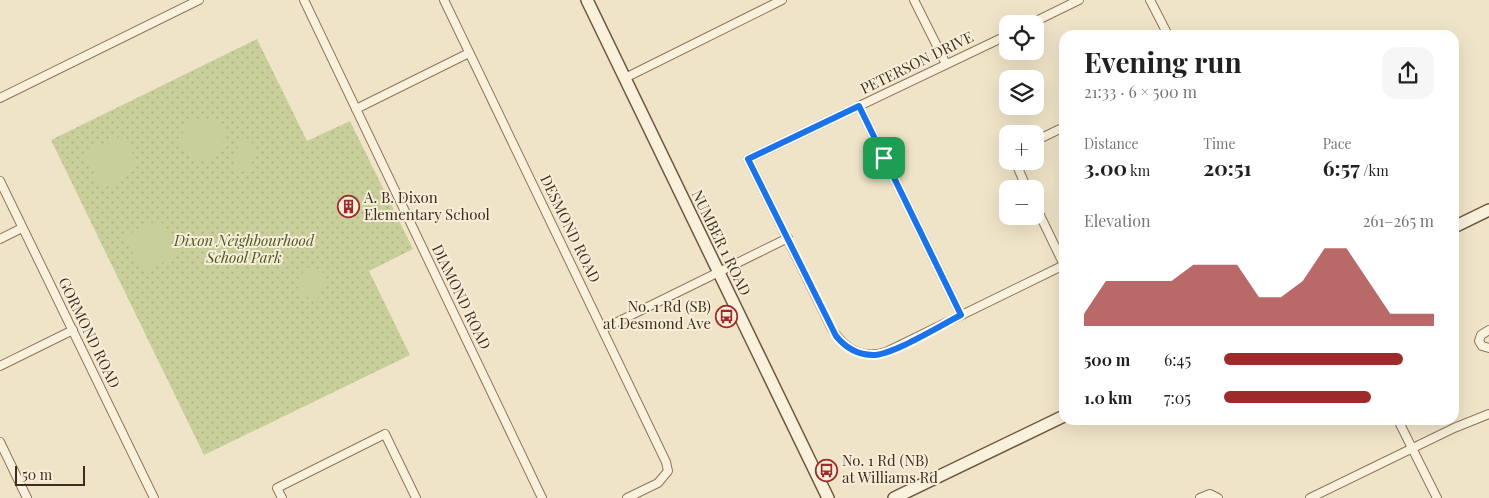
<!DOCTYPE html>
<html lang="en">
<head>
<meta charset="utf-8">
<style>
	:root { --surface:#fff; --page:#f6f6f6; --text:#202124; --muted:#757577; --accent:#9e2a2b }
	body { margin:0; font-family:"Playfair Display",serif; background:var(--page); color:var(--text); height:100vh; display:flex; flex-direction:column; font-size:19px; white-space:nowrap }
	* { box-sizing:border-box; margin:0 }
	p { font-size:16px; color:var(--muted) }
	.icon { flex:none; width:28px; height:28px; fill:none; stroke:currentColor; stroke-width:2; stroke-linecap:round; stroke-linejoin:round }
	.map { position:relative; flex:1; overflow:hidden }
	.details { position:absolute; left:1059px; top:30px; width:400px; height:395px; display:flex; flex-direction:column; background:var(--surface); border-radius:15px; box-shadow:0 5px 20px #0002 }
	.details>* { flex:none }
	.controls { position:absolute; left:999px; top:15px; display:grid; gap:10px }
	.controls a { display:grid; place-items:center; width:45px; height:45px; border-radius:10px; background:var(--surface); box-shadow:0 5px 20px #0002; font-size:25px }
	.scale { position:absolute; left:15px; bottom:12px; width:70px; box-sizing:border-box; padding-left:5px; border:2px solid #3d2e20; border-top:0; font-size:14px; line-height:18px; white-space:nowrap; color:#3d2e20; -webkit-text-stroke:4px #f7eed8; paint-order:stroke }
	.pin { position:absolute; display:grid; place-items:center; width:42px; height:42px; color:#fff; margin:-21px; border-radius:10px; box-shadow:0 2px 8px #0006 }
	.round { display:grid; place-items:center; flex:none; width:52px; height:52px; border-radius:15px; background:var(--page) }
	.overview { display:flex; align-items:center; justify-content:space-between; height:85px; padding:0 25px }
	h1 { font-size:28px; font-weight:700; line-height:38px }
	.figures { display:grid; grid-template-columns:repeat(3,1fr); gap:8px; height:85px; padding:5px 25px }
	.figures div { display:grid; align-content:center }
	.figures b { font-size:21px; font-weight:700 }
	.figures small { font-size:14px; font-weight:400 }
	.figures p { font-size:14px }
	.chart { height:140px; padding:10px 25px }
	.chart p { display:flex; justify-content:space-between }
	.chart svg { width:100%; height:90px; margin-top:5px; fill:var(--accent); opacity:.7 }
	ul { padding:0 25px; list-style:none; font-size:16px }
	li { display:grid; grid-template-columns:80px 60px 1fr; align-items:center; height:38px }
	li i { height:12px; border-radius:6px; background:var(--accent) }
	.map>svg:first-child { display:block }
	.park { fill:url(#park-dots) }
	.pitch { fill:#c9cf9b }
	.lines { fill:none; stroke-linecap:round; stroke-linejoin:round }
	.street-casing { stroke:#8d765c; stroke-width:10 }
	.secondary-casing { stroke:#6f573f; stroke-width:14 }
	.street { stroke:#faf1dc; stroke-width:8 }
	.secondary { stroke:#faf1dc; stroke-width:11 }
	.route-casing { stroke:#fff; stroke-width:10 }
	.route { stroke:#1a73e8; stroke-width:6 }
	.labels { text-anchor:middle; stroke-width:4; stroke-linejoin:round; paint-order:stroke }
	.street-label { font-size:15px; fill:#3d2e20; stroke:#f7eed8 }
	.poi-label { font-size:15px; fill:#3d2e20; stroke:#f7eed8; text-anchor:start }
	.park-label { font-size:15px; font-style:italic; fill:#4d5a26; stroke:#f7eed8 }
</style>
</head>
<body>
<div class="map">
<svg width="1489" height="498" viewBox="0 0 1489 498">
	<defs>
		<pattern id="park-dots" width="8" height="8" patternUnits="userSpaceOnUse" patternTransform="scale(1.25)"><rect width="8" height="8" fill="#c9cf9b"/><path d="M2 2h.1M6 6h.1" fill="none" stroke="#aeb285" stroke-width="1.8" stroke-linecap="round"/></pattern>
	</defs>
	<rect width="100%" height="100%" fill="#f0e4c8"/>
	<!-- park -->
	<path class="park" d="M257,39L307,141L350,121L413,249L369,271L410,355L204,455L51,140Z"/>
	<!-- pitch -->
	<g class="pitch">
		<path d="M196,119L218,120L225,126C225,142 223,150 211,161C180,161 168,138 196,119Z"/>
		<path d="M116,137C123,140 127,143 131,150C142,171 118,182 102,188L86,157L88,151Z"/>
		<path d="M240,139L257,145L248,173L232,169Z"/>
		<path d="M160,219L178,255L147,270L140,267L125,236Z"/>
		<path d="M305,267L327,274L322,287L301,280Z"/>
		<path d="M301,281L321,288L317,300L297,293Z"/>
	</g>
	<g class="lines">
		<defs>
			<g id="street">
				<path d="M304,0L542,498"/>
				<path d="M444,0L666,462L668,471L658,483L627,498"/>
				<path d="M914,0L946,64"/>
				<path d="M1150,0L1168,35"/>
				<path d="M1030,24L1079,0"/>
				<path d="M1008,35L748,159L832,329C844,348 862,360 886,352L1064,265"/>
				<path d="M625,78L782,0"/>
				<path d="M0,98L199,0"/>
				<path d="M859,106L961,315"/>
				<path d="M356,109L469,53"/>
				<path d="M1035,141L1064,127"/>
				<path d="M1015,161L1027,189"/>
				<path d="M0,181L154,498"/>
				<path d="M1035,205L1064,265"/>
				<path d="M0,239L22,228"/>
				<path d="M603,329L788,238"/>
				<path d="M1489,330L1481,335L1479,341L1482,346L1489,348"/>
				<path d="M0,366L73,330"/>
				<path d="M1398,420L1437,498"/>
				<path d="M0,442L27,498"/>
				<path d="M282,498L277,488L385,434L416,498"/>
				<path d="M1200,498L1210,494L1218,498"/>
				<path d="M1310,498L1454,428L1489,414"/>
			</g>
			<g id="secondary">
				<path d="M587,0L828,498"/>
				<path d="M1454,227L1489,210"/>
				<path d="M894,498L1064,416"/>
			</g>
		</defs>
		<!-- street casing -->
		<use href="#street" class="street-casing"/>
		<!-- secondary casing -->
		<use href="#secondary" class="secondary-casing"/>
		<!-- street -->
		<use href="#street" class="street"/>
		<!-- secondary -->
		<use href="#secondary" class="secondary"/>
	</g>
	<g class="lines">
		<defs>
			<path id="route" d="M859,106L961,315C941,325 893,355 873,355C857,355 845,347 836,336L748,159Z"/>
		</defs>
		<!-- route casing -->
		<use href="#route" class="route-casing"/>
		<!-- route -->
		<use href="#route" class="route"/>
	</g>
	<!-- icons -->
	<defs>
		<symbol id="building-ring" viewBox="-11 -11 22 22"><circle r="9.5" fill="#f7eed8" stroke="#9e2a2b" stroke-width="1.5"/><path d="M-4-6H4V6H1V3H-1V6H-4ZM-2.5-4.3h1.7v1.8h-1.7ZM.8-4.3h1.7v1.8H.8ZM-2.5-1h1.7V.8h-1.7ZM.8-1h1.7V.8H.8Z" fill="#9e2a2b"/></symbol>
		<symbol id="bus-ring" viewBox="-11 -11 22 22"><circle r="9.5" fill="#f7eed8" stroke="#9e2a2b" stroke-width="1.5"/><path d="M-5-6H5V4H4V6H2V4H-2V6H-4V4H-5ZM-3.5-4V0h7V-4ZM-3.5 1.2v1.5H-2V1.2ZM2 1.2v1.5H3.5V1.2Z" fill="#9e2a2b"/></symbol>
	</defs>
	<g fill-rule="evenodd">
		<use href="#building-ring" x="336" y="194" width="25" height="25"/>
		<use href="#bus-ring" x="714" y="304" width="25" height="25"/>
		<use href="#bus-ring" x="814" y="458" width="25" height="25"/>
	</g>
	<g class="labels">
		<!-- street labels -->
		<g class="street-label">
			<text transform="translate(917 63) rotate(-26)" y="5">PETERSON DRIVE</text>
			<text transform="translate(570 229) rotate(64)" y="5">DESMOND ROAD</text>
			<text transform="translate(721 243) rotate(64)" y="5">NUMBER 1 ROAD</text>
			<text transform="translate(461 297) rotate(64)" y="5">DIAMOND ROAD</text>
			<text transform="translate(89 333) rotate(64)" y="5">GORMOND ROAD</text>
		</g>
		<!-- poi labels -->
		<g class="poi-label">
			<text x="364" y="203">A. B. Dixon<tspan x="364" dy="17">Elementary School</tspan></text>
			<text x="711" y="312" text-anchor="end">No. 1 Rd (SB)<tspan x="711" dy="17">at Desmond Ave</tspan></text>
			<text x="842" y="466">No. 1 Rd (NB)<tspan x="842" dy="17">at Williams Rd</tspan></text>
		</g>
		<!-- park labels -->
		<g class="park-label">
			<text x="244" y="246">Dixon Neighbourhood<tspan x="244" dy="17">School Park</tspan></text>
		</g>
	</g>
</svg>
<div class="controls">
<a><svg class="icon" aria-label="locate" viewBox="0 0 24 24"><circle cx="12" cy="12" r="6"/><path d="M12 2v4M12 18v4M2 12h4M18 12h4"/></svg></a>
<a><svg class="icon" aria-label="layers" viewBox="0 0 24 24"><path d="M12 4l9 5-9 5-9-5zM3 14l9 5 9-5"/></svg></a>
<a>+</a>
<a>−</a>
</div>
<div class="scale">50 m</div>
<div class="pin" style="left:884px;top:158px;background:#1e9e55"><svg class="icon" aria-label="arrive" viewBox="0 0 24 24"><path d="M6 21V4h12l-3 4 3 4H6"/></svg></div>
<section class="details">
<div class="overview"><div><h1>Evening run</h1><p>21:33 · 6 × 500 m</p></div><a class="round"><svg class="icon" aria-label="share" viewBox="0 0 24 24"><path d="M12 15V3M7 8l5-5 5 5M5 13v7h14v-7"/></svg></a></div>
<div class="figures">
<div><p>Distance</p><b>3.00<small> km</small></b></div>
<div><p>Time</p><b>20:51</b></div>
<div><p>Pace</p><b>6:57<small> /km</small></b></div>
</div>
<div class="chart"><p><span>Elevation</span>261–265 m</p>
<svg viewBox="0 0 160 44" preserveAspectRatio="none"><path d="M0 44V38L10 22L20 22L30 22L40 22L50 14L60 14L70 14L80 30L90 30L100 22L110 6L120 6L130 22L140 38L150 38L160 38V44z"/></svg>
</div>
<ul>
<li><b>500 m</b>6:45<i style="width:85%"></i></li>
<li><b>1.0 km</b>7:05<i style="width:70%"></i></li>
</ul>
</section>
</div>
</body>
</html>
